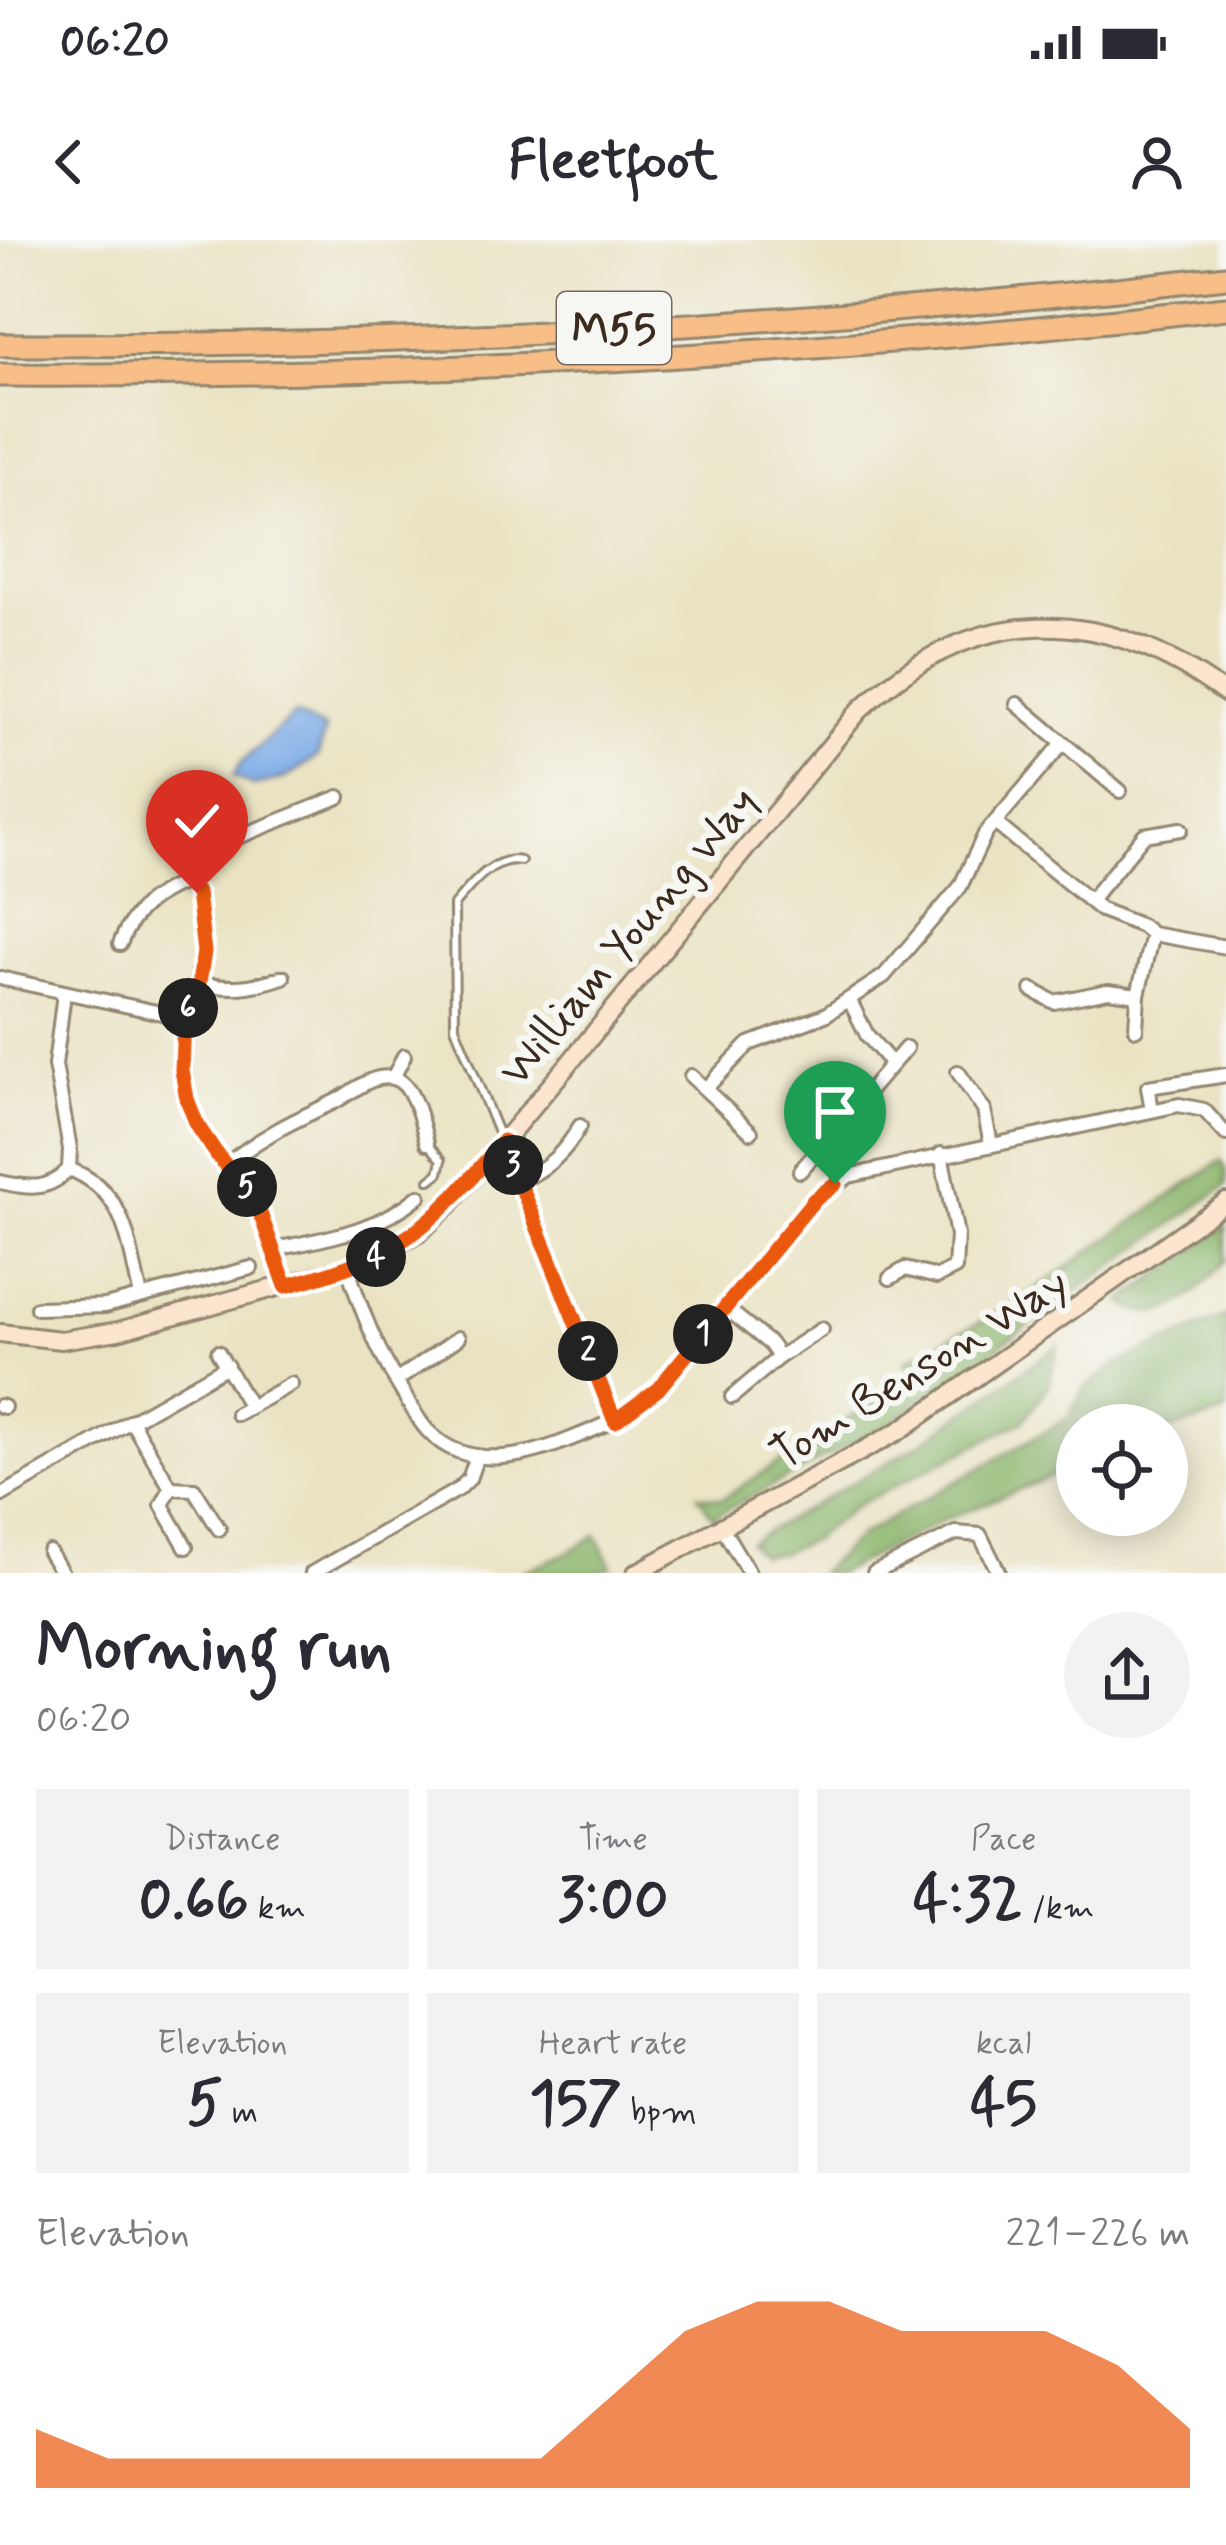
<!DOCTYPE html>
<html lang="en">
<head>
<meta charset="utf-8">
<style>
	:root { --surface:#fff; --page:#f2f2f3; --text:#2b2b33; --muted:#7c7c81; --accent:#ea580c }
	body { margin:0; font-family:Mynerve,sans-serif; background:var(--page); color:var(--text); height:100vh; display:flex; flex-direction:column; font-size:45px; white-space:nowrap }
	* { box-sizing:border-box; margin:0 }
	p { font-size:39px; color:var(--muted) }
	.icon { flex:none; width:66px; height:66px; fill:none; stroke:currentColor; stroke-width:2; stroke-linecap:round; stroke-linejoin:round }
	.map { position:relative; height:1333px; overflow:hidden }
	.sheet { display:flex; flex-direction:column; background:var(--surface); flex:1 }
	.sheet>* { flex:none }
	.tools { position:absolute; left:1056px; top:1164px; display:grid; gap:24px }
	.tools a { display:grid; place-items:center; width:132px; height:132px; border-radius:50%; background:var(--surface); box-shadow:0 6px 30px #0003; font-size:60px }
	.pin { position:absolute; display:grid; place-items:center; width:102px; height:102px; color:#fff; margin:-123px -51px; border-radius:50% 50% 50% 0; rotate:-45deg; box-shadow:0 0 12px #0007 }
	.pin .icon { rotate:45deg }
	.km { position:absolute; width:60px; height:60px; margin:-30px; border-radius:50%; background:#222; color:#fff; font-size:33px; line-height:60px; text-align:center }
	.round { display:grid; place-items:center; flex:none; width:126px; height:126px; border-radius:63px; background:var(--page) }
	.headline { display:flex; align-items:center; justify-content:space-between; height:204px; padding:0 36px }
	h1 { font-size:66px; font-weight:700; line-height:90px }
	.figures { display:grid; grid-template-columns:repeat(3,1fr); gap:18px; height:204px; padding:12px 36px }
	.figures div { display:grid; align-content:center; border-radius:0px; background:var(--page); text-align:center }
	.figures b { font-size:60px; font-weight:700 }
	.figures small { font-size:33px; font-weight:400 }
	.figures p { font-size:33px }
	.chart { height:336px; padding:24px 36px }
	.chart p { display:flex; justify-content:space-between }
	.chart svg { width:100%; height:216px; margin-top:12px; fill:var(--accent); opacity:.7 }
	.status { display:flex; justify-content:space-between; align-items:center; height:84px; padding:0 60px; background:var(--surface); direction:ltr }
	.status svg { height:33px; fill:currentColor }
	header { display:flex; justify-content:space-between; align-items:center; height:156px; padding:0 36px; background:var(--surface); font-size:54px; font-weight:700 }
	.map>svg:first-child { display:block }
	.forest { fill:#8bb66c; stroke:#637045; stroke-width:3 }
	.water { fill:#7dace7; stroke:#5c6b82; stroke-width:3 }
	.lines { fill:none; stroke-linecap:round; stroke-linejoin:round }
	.service-casing { stroke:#928670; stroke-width:12 }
	.minor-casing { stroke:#928670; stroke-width:18 }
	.secondary-casing { stroke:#928670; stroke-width:22 }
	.motorway-casing { stroke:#928670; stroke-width:27 }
	.service { stroke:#fff; stroke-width:6 }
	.minor { stroke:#fff; stroke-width:12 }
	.secondary { stroke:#fce5cf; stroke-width:16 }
	.motorway { stroke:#f7be87; stroke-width:21 }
	.route-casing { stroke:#fff; stroke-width:24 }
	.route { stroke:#ea580c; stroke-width:15 }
	.labels { text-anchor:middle; stroke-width:12; stroke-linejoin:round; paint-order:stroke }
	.shield { fill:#f6f6f2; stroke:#73675e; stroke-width:3 }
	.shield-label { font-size:42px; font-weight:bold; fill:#3b2a1e }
	.street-label { font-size:45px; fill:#3b2a1e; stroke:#f6f6f2 }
</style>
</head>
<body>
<div class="status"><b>06:20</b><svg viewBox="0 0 49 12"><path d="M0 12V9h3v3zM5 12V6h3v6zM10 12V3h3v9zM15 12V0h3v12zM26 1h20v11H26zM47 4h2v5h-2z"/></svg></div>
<header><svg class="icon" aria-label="back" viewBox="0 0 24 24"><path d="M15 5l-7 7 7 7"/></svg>Fleetfoot<svg class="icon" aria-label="person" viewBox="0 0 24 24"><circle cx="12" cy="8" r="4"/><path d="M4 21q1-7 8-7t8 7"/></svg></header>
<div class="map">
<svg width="1226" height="1333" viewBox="0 0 1226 1333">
	<rect width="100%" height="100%" fill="#f6f6f2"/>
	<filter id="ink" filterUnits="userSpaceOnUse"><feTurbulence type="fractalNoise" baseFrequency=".00833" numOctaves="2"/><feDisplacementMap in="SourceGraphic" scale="24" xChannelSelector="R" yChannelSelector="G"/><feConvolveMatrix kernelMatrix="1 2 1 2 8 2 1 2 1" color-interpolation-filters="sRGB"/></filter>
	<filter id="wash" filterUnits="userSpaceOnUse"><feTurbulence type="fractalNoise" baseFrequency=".004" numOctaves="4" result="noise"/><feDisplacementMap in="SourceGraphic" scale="48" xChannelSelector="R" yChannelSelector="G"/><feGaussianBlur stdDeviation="2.7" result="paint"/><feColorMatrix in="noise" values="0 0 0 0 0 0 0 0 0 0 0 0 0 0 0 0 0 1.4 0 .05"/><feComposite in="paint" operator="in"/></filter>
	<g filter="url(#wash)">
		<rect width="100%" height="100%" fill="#eae3c3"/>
		<!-- forest -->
		<g class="forest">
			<path d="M1221,921L1226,929V946L893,1181L713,1277L698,1255L722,1259L913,1137L906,1120L1011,1066Z"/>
			<path d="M1226,986V1021C1198,1051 1163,1093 1122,1062Z"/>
			<path d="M1226,1076V1173L1167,1191V1185H1077V1226L946,1279L838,1333H819L858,1297L1069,1178L1084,1149L1117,1124Z"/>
			<path d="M1058,1106L1048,1147L1023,1181L855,1266L812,1300L781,1313L760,1315L749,1302L920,1204Z"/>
			<path d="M596,1295L612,1326L595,1333H519L568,1313Z"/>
		</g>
		<!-- water -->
		<path class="water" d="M295,474L325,489L318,516L286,538L253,546L233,536L241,523Z"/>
	</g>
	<g filter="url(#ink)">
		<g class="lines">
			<defs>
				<g id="service">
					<path d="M521,621C494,615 470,646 454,665L455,787L614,1178"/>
					<path d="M427,903L442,920L439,933L430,940"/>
				</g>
				<g id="minor">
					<path d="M1017,464L1120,551"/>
					<path d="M995,583L1101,670L1142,686L1152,694L1226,707"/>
					<path d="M170,605L191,639L203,679L204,712L182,795L187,859L197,885L218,916L256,962L286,1046"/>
					<path d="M180,620L339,557"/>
					<path d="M1090,661L1144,595L1181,589"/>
					<path d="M120,704C134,667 156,654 191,639"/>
					<path d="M0,738L184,778"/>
					<path d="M199,743C231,750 251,748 283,737"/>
					<path d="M1032,750L1054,762L1108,751L1138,755"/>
					<path d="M850,761L867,795L892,824"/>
					<path d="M1136,789L1138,755L1152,694"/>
					<path d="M958,832L984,870L991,904"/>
					<path d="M691,836L751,892"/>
					<path d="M393,838L404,816"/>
					<path d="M705,849L749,804L825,775L884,736L960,647L985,594L1063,503"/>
					<path d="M1152,870L1148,847L1226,835"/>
					<path d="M226,925C262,896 291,882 332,863C350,855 370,833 393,838C415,844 422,885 427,903"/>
					<path d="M69,929C128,952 127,1001 141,1056"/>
					<path d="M800,931L906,808"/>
					<path d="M520,941C549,927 564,914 580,886"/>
					<path d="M0,942C29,948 48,952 69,929L70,909L55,825L64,753"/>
					<path d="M275,1009C328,998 377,991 419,956"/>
					<path d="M348,1028C361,1071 376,1108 399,1146C408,1161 417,1180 429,1192C467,1231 524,1218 568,1200C607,1185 640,1170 668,1138L815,960L849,936L1179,865L1204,870L1226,894"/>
					<path d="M890,1038L905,1029L937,1037L955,1028L957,995L941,914"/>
					<path d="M725,1067L770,1104L779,1117"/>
					<path d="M37,1068L105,1066L251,1028"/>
					<path d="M218,1112L250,1167"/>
					<path d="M396,1141L458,1098"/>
					<path d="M732,1157L779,1117L822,1089"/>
					<path d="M0,1166L4,1167"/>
					<path d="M237,1174L291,1144"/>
					<path d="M131,1181L171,1248"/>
					<path d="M0,1256L227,1126"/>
					<path d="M723,1289L749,1333"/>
					<path d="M186,1307L162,1265L171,1248L194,1249L219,1289"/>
					<path d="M49,1312L62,1333"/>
					<path d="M312,1333L459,1249L469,1239L477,1216"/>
					<path d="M874,1333L956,1293L980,1295L999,1333"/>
				</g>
				<g id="secondary">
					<path d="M0,1093L61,1100L118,1091L354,1026L419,993L450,964L567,826L859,471C973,361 1102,362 1226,454"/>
					<path d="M636,1333L899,1191L1226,962"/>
				</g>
				<g id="motorway">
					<path d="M0,105C409,107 820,84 1226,37"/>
					<path d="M0,135C409,137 820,115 1226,68"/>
				</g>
			</defs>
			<!-- service casing -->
			<use href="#service" class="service-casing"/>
			<!-- minor casing -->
			<use href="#minor" class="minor-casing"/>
			<!-- secondary casing -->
			<use href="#secondary" class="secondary-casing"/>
			<!-- motorway casing -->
			<use href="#motorway" class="motorway-casing"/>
			<!-- service -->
			<use href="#service" class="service"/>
			<!-- minor -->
			<use href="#minor" class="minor"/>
			<!-- secondary -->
			<use href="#secondary" class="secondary"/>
			<!-- motorway -->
			<use href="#motorway" class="motorway"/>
		</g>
	</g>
	<g class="lines" filter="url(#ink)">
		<defs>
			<path id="route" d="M197,653L204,712L199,743L184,778L182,830L187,859L197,885L218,916L256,962L286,1046C403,1014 427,991 503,901L615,1181L658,1149L814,960L835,944"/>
		</defs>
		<!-- route casing -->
		<use href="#route" class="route-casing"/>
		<!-- route -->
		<use href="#route" class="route"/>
	</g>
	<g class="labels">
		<!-- shield labels -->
		<rect class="shield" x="557" y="52" width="114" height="72" rx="9"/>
		<g class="shield-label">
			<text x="614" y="103">M55</text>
		</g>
		<!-- street labels -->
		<g class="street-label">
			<text transform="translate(627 695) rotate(-50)" y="16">William Young Way</text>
			<text transform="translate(918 1127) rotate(-32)" y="16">Tom Benson Way</text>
		</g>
	</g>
</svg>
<div class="tools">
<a><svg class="icon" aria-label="locate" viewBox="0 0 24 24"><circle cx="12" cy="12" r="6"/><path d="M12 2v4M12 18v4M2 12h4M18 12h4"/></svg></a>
</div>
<div class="pin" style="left:835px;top:944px;background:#1e9e55"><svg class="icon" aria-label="arrive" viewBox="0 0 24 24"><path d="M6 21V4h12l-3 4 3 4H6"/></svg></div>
<div class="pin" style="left:197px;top:653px;background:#d93025"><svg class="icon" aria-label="check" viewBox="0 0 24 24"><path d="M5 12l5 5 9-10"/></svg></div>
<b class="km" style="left:703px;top:1094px">1</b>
<b class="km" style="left:588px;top:1111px">2</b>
<b class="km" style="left:513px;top:925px">3</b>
<b class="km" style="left:376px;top:1017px">4</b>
<b class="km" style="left:247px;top:947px">5</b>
<b class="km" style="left:188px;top:768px">6</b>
</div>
<section class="sheet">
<div class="headline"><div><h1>Morning run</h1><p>06:20</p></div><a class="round"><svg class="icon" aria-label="share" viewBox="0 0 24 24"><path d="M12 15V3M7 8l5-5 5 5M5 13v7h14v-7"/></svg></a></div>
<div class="figures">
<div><p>Distance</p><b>0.66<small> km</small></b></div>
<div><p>Time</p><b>3:00</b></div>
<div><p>Pace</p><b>4:32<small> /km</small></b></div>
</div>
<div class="figures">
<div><p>Elevation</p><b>5<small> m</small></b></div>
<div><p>Heart rate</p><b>157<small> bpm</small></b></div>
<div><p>kcal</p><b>45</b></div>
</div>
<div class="chart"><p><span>Elevation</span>221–226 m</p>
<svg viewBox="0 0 160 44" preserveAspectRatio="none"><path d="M0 44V32L10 38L20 38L30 38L40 38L50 38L60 38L70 38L80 25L90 12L100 6L110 6L120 12L130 12L140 12L150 19L160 32V44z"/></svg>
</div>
</section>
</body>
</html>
